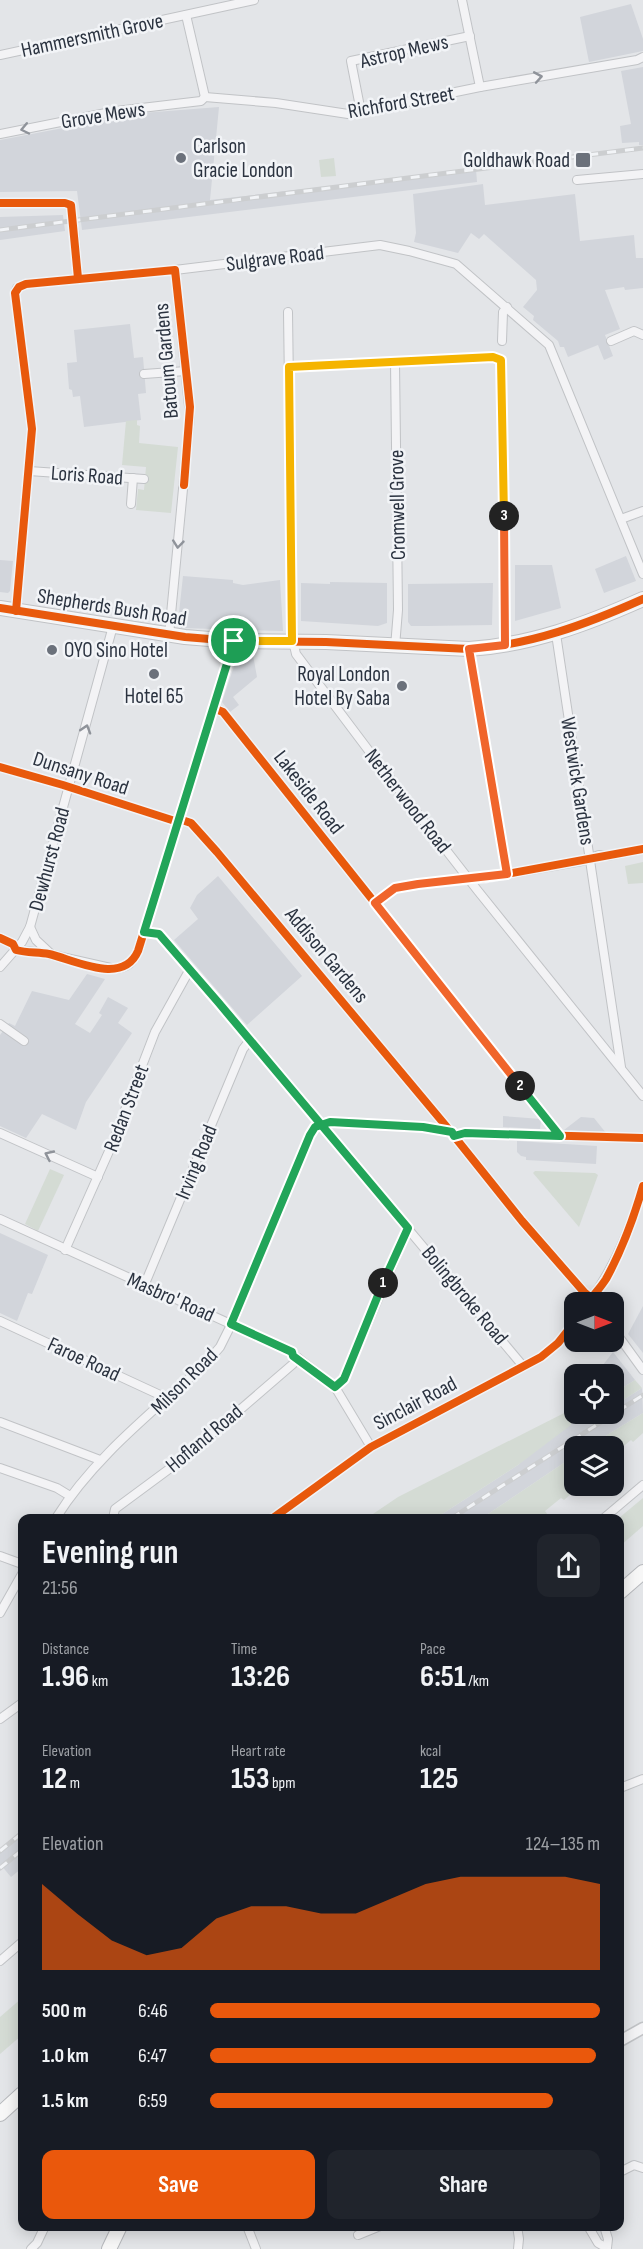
<!DOCTYPE html>
<html lang="en">
<head>
<meta charset="utf-8">
<style>
	:root { --surface:#171b24; --page:#20242c; --text:#f1f3f6; --muted:#9ea1a6; --accent:#ea580c }
	body { margin:0; font-family:"Sofia Sans Condensed",sans-serif; background:var(--page); color:var(--text); height:100vh; display:flex; flex-direction:column; font-size:22px; white-space:nowrap }
	* { box-sizing:border-box; margin:0 }
	p { font-size:20px; color:var(--muted) }
	.icon { flex:none; width:33px; height:33px; fill:none; stroke:currentColor; stroke-width:2; stroke-linecap:round; stroke-linejoin:round }
	.map { position:relative; flex:1; overflow:hidden }
	.side { position:absolute; left:18px; top:1514px; width:606px; height:717px; display:flex; flex-direction:column; background:var(--surface); border-radius:12px; box-shadow:0 3px 15px #0003 }
	.side>* { flex:none }
	.needle { width:39px; rotate:90deg }
	.tools { position:absolute; left:564px; top:1292px; display:grid; gap:12px }
	.tools a { display:grid; place-items:center; width:60px; height:60px; border-radius:12px; background:var(--surface); box-shadow:0 3px 15px #0003; font-size:30px }
	.pin { position:absolute; display:grid; place-items:center; width:51px; height:51px; color:#fff; margin:-26px; border:3px solid #fff; border-radius:50%; box-shadow:0 2px 6px #0007 }
	.km { position:absolute; width:30px; height:30px; margin:-15px; border-radius:50%; background:#222; color:#fff; font-size:16px; line-height:30px; text-align:center }
	.round { display:grid; place-items:center; flex:none; width:63px; height:63px; border-radius:12px; background:var(--page) }
	.headline { display:flex; align-items:center; justify-content:space-between; height:102px; padding:0 24px }
	h1 { font-size:33px; font-weight:700; line-height:45px }
	.figures { display:grid; grid-template-columns:repeat(3,1fr); gap:9px; height:102px; padding:6px 24px }
	.figures div { display:grid; align-content:center }
	.figures b { font-size:30px; font-weight:700 }
	.figures small { font-size:16px; font-weight:400 }
	.figures p { font-size:16px }
	.chart { height:168px; padding:12px 24px }
	.chart p { display:flex; justify-content:space-between }
	.chart svg { width:100%; height:108px; margin-top:6px; fill:var(--accent); opacity:.7 }
	.action { display:flex; gap:12px; margin-top:auto; padding:12px 24px }
	.action a { flex:1; height:69px; border-radius:12px; background:var(--accent); color:#fff; font-size:24px; font-weight:700; line-height:69px; text-align:center }
	.action a+a { background:var(--page); color:var(--text) }
	ul { padding:0 24px; list-style:none; font-size:20px }
	li { display:grid; grid-template-columns:96px 72px 1fr; align-items:center; height:45px }
	li i { height:15px; border-radius:8px; background:var(--accent) }
	.map>svg:first-child { display:block }
	.built { fill:#d2d5db }
	.green { fill:#d4dbd4 }
	.lines { fill:none; stroke-linecap:round; stroke-linejoin:round }
	.minor-tunnel { stroke:#bec1c6; stroke-width:8; stroke-dasharray:8 4; stroke-linecap:butt }
	.minor-casing { stroke:#c1c3c6; stroke-width:10 }
	.tertiary-casing { stroke:#c1c3c6; stroke-width:13 }
	.primary-casing { stroke:#c0c2c5; stroke-width:16 }
	.trunk-casing { stroke:#b6b8bc; stroke-width:16 }
	.minor { stroke:#f3f3f5; stroke-width:8 }
	.tertiary { stroke:#f3f3f5; stroke-width:10 }
	.primary { stroke:#f7f7f7; stroke-width:14 }
	.trunk { stroke:#f7f7f7; stroke-width:14 }
	.rail-casing { stroke:#ccced0; stroke-width:5 }
	.rail { stroke:#f2f4f7; stroke-width:3; stroke-dasharray:9; stroke-linecap:butt }
	.cycleway-casing { stroke:#f2f4f7; stroke-width:11 }
	.cycleway { stroke:#e8590c; stroke-width:8 }
	.oneway { stroke:#8f939a }
	.split-1-casing { stroke:#fff; stroke-width:12 }
	.split-2-casing { stroke:#fff; stroke-width:12 }
	.split-3-casing { stroke:#fff; stroke-width:12 }
	.split-4-casing { stroke:#fff; stroke-width:12 }
	.split-1 { stroke:#22a559; stroke-width:8 }
	.split-2 { stroke:#22a559; stroke-width:8 }
	.split-3 { stroke:#f0652b; stroke-width:8 }
	.split-4 { stroke:#f5b400; stroke-width:8 }
	.poi-dot { fill:#6b717b; stroke:#f2f4f7; stroke-width:2 }
	.labels { text-anchor:middle; stroke-width:5; stroke-linejoin:round; paint-order:stroke }
	.street-label { font-size:21px; fill:#2b3340; stroke:#f2f4f7 }
	.poi-label { font-size:21px; fill:#2b3340; stroke:#f2f4f7; text-anchor:start }
</style>
</head>
<body>
<div class="map">
<svg width="643" height="2249" viewBox="0 0 643 2249">
	<rect width="100%" height="100%" fill="#e3e5e8"/>
	<!-- built -->
	<g class="built">
		<path d="M631,4L643,39V51L589,62L580,17Z"/>
		<path d="M643,67V145H639V142L622,143L620,126L631,124L621,71Z"/>
		<path d="M219,107L210,200L476,169L477,182L82,230L77,191L0,192V140L142,113Z"/>
		<path d="M483,184L485,205L575,194L580,241L634,235L636,258H643V288L625,290L624,287L605,290L620,329L605,335L613,356L604,360L598,345L568,357L564,347H560L558,341L533,320L534,316L523,307L537,290L536,280L484,234L479,239L471,233L458,253L414,242L416,233L413,194Z"/>
		<path d="M63,215L65,231L0,240V217Z"/>
		<path d="M130,324L134,358L143,357L146,393L138,394L141,420L84,427L80,396L73,397L72,390L69,389L67,363L77,362L74,330Z"/>
		<path d="M626,556L636,581L604,593L595,569Z"/>
		<path d="M0,560L13,561L10,591L8,593L0,592Z"/>
		<path d="M515,565H552L561,608L515,621Z"/>
		<path d="M183,576L233,580V583L243,585L280,580L283,631L181,628L178,622Z"/>
		<path d="M330,582L387,583V623L378,626L301,621V583L330,584Z"/>
		<path d="M493,583L492,625L427,626H411L408,622V584Z"/>
		<path d="M253,655L257,677L233,697L239,705L230,712L222,702L237,657Z"/>
		<path d="M218,876L302,976L247,1025L174,940L198,919L190,908L197,895Z"/>
		<path d="M87,974L105,979L75,1024L90,1033L102,1015L99,1013L108,997L128,1008L118,1023L132,1033L86,1102L76,1130L42,1114L26,1138L0,1126V1035L9,1023L15,1026L32,991L69,1000Z"/>
		<path d="M503,1116L541,1119L540,1129L503,1127Z"/>
		<path d="M581,1117L594,1118L606,1133L564,1130Z"/>
		<path d="M517,1141L597,1146L596,1164L526,1160V1157L521,1156L517,1152Z"/>
		<path d="M0,1233L48,1255L32,1294L28,1293L17,1321L0,1313Z"/>
		<path d="M643,1306V1353L628,1334Z"/>
		<path d="M613,1352L635,1380L614,1393V1374H596Z"/>
		<path d="M642,1388L643,1413L589,1446H574V1456L482,1518H436L518,1465L575,1413H593L596,1417L603,1413H614V1406Z"/>
		<path d="M22,1832V1868L11,1877L0,1864V1849Z"/>
	</g>
	<!-- green -->
	<g class="green">
		<path d="M334,158L336,176L321,177L319,160Z"/>
		<path d="M137,420V425L140,426L139,443L178,447L171,513L136,510L138,489L144,490L146,467L122,465L126,421Z"/>
		<path d="M643,862V883L628,884L625,866Z"/>
		<path d="M50,1169L64,1175L38,1231L25,1224Z"/>
		<path d="M535,1171L595,1173L598,1175L579,1227L533,1173Z"/>
		<path d="M635,1380L642,1388L614,1406V1393Z"/>
		<path d="M574,1408L575,1413L572,1417L571,1425L518,1465L436,1518H367L398,1497Z"/>
		<path d="M643,1413V1433L633,1442L631,1440L614,1454V1446H589Z"/>
		<path d="M574,1456V1485H582L575,1490L572,1487L569,1490L571,1494L564,1500L561,1498L545,1511L548,1515L545,1518H482Z"/>
		<path d="M643,1498V1526L620,1546L619,1518Z"/>
		<path d="M22,1998V2035L0,2054V2017Z"/>
	</g>
	<g class="lines">
		<!-- minor-tunnel -->
		<path class="minor-tunnel" d="M72,212L74,230"/>
		<defs>
			<g id="minor">
				<path d="M462,0L480,87"/>
				<path d="M186,15L205,97"/>
				<path d="M0,55L254,0"/>
				<path d="M205,97L276,103L348,114L480,87L637,60L643,57"/>
				<path d="M361,112L351,61L470,36"/>
				<path d="M0,134L116,111L201,101L205,97"/>
				<path d="M577,180L643,174"/>
				<path d="M0,203H65L71,205L72,212"/>
				<path d="M74,230L78,278"/>
				<path d="M288,312L292,611L293,641L296,654L372,755L478,891L643,1096"/>
				<path d="M502,341L503,312L507,307"/>
				<path d="M611,341L634,331L643,335"/>
				<path d="M395,362L398,610L395,647"/>
				<path d="M289,367L493,357L501,360L505,645"/>
				<path d="M144,374L186,371"/>
				<path d="M29,471L144,479"/>
				<path d="M131,504L133,478"/>
				<path d="M621,519L643,511"/>
				<path d="M16,611L32,429L15,293L17,288L26,284L175,270L380,245L409,251L456,264L549,345L643,574"/>
				<path d="M556,634L621,1067"/>
				<path d="M169,635L190,416L175,270"/>
				<path d="M469,649L507,874"/>
				<path d="M213,708L223,712L560,1136"/>
				<path d="M0,767L63,785L178,822"/>
				<path d="M179,819L191,823L217,852L446,1126L522,1221L593,1302"/>
				<path d="M375,903L395,888L418,884L485,878L582,861L599,855L607,856L643,849"/>
				<path d="M30,927L36,940L51,954"/>
				<path d="M144,932L159,934L190,969L523,1366"/>
				<path d="M0,938L13,944L16,950"/>
				<path d="M16,950L44,953L115,969C126,968 134,962 138,951L234,641"/>
				<path d="M0,967L22,942L30,927L113,626"/>
				<path d="M0,1024L24,1041"/>
				<path d="M0,1133L98,1177"/>
				<path d="M454,1136L466,1133L643,1138"/>
				<path d="M0,1219L292,1352L293,1356L298,1358L335,1387L371,1447"/>
				<path d="M65,1250L110,1149L155,1032L190,969"/>
				<path d="M144,1286L243,1049L250,1040"/>
				<path d="M589,1302C615,1267 631,1227 643,1186"/>
				<path d="M0,1321L160,1395L166,1400"/>
				<path d="M614,1330L643,1370"/>
				<path d="M335,1387L344,1379L408,1228"/>
				<path d="M0,1422L100,1460"/>
				<path d="M0,1468L57,1488L70,1496"/>
				<path d="M56,1518C94,1457 153,1412 206,1363L220,1347L234,1319L310,1135L315,1127L330,1122L423,1127L452,1132"/>
				<path d="M113,1518L115,1509L184,1458L293,1364L298,1358"/>
				<path d="M273,1518L371,1447L541,1357L558,1343L574,1323"/>
				<path d="M604,1518L643,1485"/>
				<path d="M0,1556L22,1564"/>
				<path d="M0,1613L22,1574"/>
				<path d="M0,1719L22,1703"/>
				<path d="M620,1788L643,1779"/>
				<path d="M0,1961L22,1942"/>
				<path d="M620,2172L634,2165L643,2168"/>
				<path d="M247,2226L256,2249"/>
				<path d="M517,2226L519,2239L518,2249"/>
				<path d="M588,2226L598,2243L607,2248L608,2239L604,2226"/>
				<path d="M358,2235L380,2226"/>
				<path d="M31,2249L37,2243L45,2226"/>
			</g>
			<path id="tertiary" d="M620,2041L643,2028"/>
			<path id="primary" d="M0,608L185,637L234,641L326,642L469,649C531,645 587,624 643,599"/>
			<g id="trunk">
				<path d="M620,1592L643,1572"/>
				<path d="M0,2114L22,2094"/>
				<path d="M109,2249L120,2226"/>
			</g>
		</defs>
		<!-- minor casing -->
		<use href="#minor" class="minor-casing"/>
		<!-- tertiary casing -->
		<use href="#tertiary" class="tertiary-casing"/>
		<!-- primary casing -->
		<use href="#primary" class="primary-casing"/>
		<!-- trunk casing -->
		<use href="#trunk" class="trunk-casing"/>
		<!-- minor -->
		<use href="#minor" class="minor"/>
		<!-- tertiary -->
		<use href="#tertiary" class="tertiary"/>
		<!-- primary -->
		<use href="#primary" class="primary"/>
		<!-- trunk -->
		<use href="#trunk" class="trunk"/>
		<defs>
			<g id="rail">
				<path d="M0,230L643,148"/>
				<path d="M452,1518L643,1395"/>
				<path d="M0,1851L22,1833"/>
				<path d="M0,1868L22,1850"/>
			</g>
		</defs>
		<!-- rail casing -->
		<use href="#rail" class="rail-casing"/>
		<!-- rail -->
		<use href="#rail" class="rail"/>
		<defs>
			<g id="cycleway">
				<path d="M0,203H65L71,205L78,278"/>
				<path d="M0,608L185,637L234,641L326,642L469,649C531,645 587,624 643,599"/>
				<path d="M16,611L32,429L15,293L19,287L26,284L175,270L190,407L184,485"/>
				<path d="M0,767L63,785L178,822"/>
				<path d="M179,819L191,823L217,852L446,1126L522,1221L584,1292L596,1302"/>
				<path d="M144,932L159,934L322,1125L330,1122L423,1127L452,1132"/>
				<path d="M0,938L13,944L16,950C27,953 38,952 49,954C75,960 123,986 138,951L213,708L223,712L375,903L395,888L418,884L485,878L643,849"/>
				<path d="M454,1136L466,1133L643,1138"/>
				<path d="M589,1302C594,1294 601,1287 606,1279C622,1250 634,1217 643,1186"/>
				<path d="M273,1518L371,1447L541,1357L558,1343L574,1323"/>
			</g>
		</defs>
		<!-- cycleway casing -->
		<use href="#cycleway" class="cycleway-casing"/>
		<!-- cycleway -->
		<use href="#cycleway" class="cycleway"/>
	</g>
	<!-- one-way arrows -->
	<defs><path id="oneway-chevron" d="M-2-3.5L2.5 0L-2 3.5" fill="none" stroke-width="1.6" stroke-linecap="round" stroke-linejoin="round" transform="scale(1.5)"/></defs>
	<g class="oneway">
		<use href="#oneway-chevron" transform="translate(538 77) rotate(-10)"/>
		<use href="#oneway-chevron" transform="translate(25 129) rotate(168)"/>
		<use href="#oneway-chevron" transform="translate(178 544) rotate(96)"/>
		<use href="#oneway-chevron" transform="translate(86 729) rotate(-73)"/>
		<use href="#oneway-chevron" transform="translate(49 1155) rotate(-155)"/>
	</g>
	<g class="lines">
		<defs>
			<path id="split-1" d="M234,641L144,932L159,934L218,1002L408,1228L383,1283"/>
			<path id="split-2" d="M383,1283L344,1379L335,1387L293,1356L292,1352L231,1324L310,1135L315,1127L330,1122L423,1127L452,1132L454,1136L465,1133L560,1136L520,1086"/>
			<path id="split-3" d="M504,516L505,645L469,649L507,874L418,884L395,888L375,903L520,1086"/>
			<path id="split-4" d="M234,641H292L289,367L493,357L501,360L504,516"/>
		</defs>
		<!-- split-1 casing -->
		<use href="#split-1" class="split-1-casing"/>
		<!-- split-2 casing -->
		<use href="#split-2" class="split-2-casing"/>
		<!-- split-3 casing -->
		<use href="#split-3" class="split-3-casing"/>
		<!-- split-4 casing -->
		<use href="#split-4" class="split-4-casing"/>
		<!-- split-1 -->
		<use href="#split-1" class="split-1"/>
		<!-- split-2 -->
		<use href="#split-2" class="split-2"/>
		<!-- split-3 -->
		<use href="#split-3" class="split-3"/>
		<!-- split-4 -->
		<use href="#split-4" class="split-4"/>
	</g>
	<!-- markers -->
	<g class="poi-dot">
		<circle cx="181" cy="158" r="6"/>
		<rect x="575" y="152" width="16" height="16" rx="3"/>
		<circle cx="52" cy="650" r="6"/>
		<circle cx="154" cy="674" r="6"/>
		<circle cx="402" cy="686" r="6"/>
	</g>
	<g class="labels">
		<!-- street labels -->
		<g class="street-label">
			<text transform="translate(92 35) rotate(-12)" y="7">Hammersmith Grove</text>
			<text transform="translate(404 51) rotate(-13)" y="7">Astrop Mews</text>
			<text transform="translate(401 102) rotate(-10)" y="7">Richford Street</text>
			<text transform="translate(103 115) rotate(-9)" y="7">Grove Mews</text>
			<text transform="translate(275 258) rotate(-7)" y="7">Sulgrave Road</text>
			<text transform="translate(166 361) rotate(-95)" y="7">Batoum Gardens</text>
			<text transform="translate(87 475) rotate(4)" y="7">Loris Road</text>
			<text transform="translate(397 505) rotate(-91)" y="7">Cromwell Grove</text>
			<text transform="translate(112 607) rotate(9)" y="7">Shepherds Bush Road</text>
			<text transform="translate(81 773) rotate(18)" y="7">Dunsany Road</text>
			<text transform="translate(578 781) rotate(81)" y="7">Westwick Gardens</text>
			<text transform="translate(309 792) rotate(52)" y="7">Lakeside Road</text>
			<text transform="translate(408 801) rotate(52)" y="7">Netherwood Road</text>
			<text transform="translate(49 859) rotate(-75)" y="7">Dewhurst Road</text>
			<text transform="translate(327 955) rotate(50)" y="7">Addison Gardens</text>
			<text transform="translate(126 1108) rotate(-69)" y="7">Redan Street</text>
			<text transform="translate(196 1162) rotate(-68)" y="7">Irving Road</text>
			<text transform="translate(465 1295) rotate(50)" y="7">Bolingbroke Road</text>
			<text transform="translate(171 1297) rotate(24)" y="7">Masbro' Road</text>
			<text transform="translate(84 1359) rotate(25)" y="7">Faroe Road</text>
			<text transform="translate(184 1381) rotate(-45)" y="7">Milson Road</text>
			<text transform="translate(415 1403) rotate(-28)" y="7">Sinclair Road</text>
			<text transform="translate(204 1438) rotate(-40)" y="7">Hofland Road</text>
		</g>
		<!-- poi labels -->
		<g class="poi-label">
			<text x="193" y="153">Carlson<tspan x="193" dy="24">Gracie London</tspan></text>
			<text x="570" y="167" text-anchor="end">Goldhawk Road</text>
			<text x="64" y="657">OYO Sino Hotel</text>
			<text x="390" y="681" text-anchor="end">Royal London<tspan x="390" dy="24">Hotel By Saba</tspan></text>
			<text x="154" y="703" text-anchor="middle">Hotel 65</text>
		</g>
	</g>
</svg>
<div class="tools">
<a><svg class="needle" viewBox="-14 -14 28 28"><path d="M0-13l5 13h-10z" fill="#e53935"/><path d="M0 13l5-13h-10z" fill="#9ea1a6"/></svg></a>
<a><svg class="icon" aria-label="locate" viewBox="0 0 24 24"><circle cx="12" cy="12" r="6"/><path d="M12 2v4M12 18v4M2 12h4M18 12h4"/></svg></a>
<a><svg class="icon" aria-label="layers" viewBox="0 0 24 24"><path d="M12 4l9 5-9 5-9-5zM3 14l9 5 9-5"/></svg></a>
</div>
<div class="pin" style="left:234px;top:641px;background:#1e9e55"><svg class="icon" aria-label="arrive" viewBox="0 0 24 24"><path d="M6 21V4h12l-3 4 3 4H6"/></svg></div>
<b class="km" style="left:383px;top:1283px">1</b>
<b class="km" style="left:520px;top:1086px">2</b>
<b class="km" style="left:504px;top:516px">3</b>
<section class="side">
<div class="headline"><div><h1>Evening run</h1><p>21:56</p></div><a class="round"><svg class="icon" aria-label="share" viewBox="0 0 24 24"><path d="M12 15V3M7 8l5-5 5 5M5 13v7h14v-7"/></svg></a></div>
<div class="figures">
<div><p>Distance</p><b>1.96<small> km</small></b></div>
<div><p>Time</p><b>13:26</b></div>
<div><p>Pace</p><b>6:51<small> /km</small></b></div>
</div>
<div class="figures">
<div><p>Elevation</p><b>12<small> m</small></b></div>
<div><p>Heart rate</p><b>153<small> bpm</small></b></div>
<div><p>kcal</p><b>125</b></div>
</div>
<div class="chart"><p><span>Elevation</span>124–135 m</p>
<svg viewBox="0 0 160 44" preserveAspectRatio="none"><path d="M0 44V9L10 21L20 32L30 38L40 35L50 23L60 18L70 18L80 21L90 21L100 15L110 9L120 6L130 6L140 6L150 6L160 9V44z"/></svg>
</div>
<ul>
<li><b>500 m</b>6:46<i style="width:100%"></i></li>
<li><b>1.0 km</b>6:47<i style="width:99%"></i></li>
<li><b>1.5 km</b>6:59<i style="width:88%"></i></li>
</ul>
<div class="action"><a>Save</a><a>Share</a></div>
</section>
</div>
</body>
</html>
